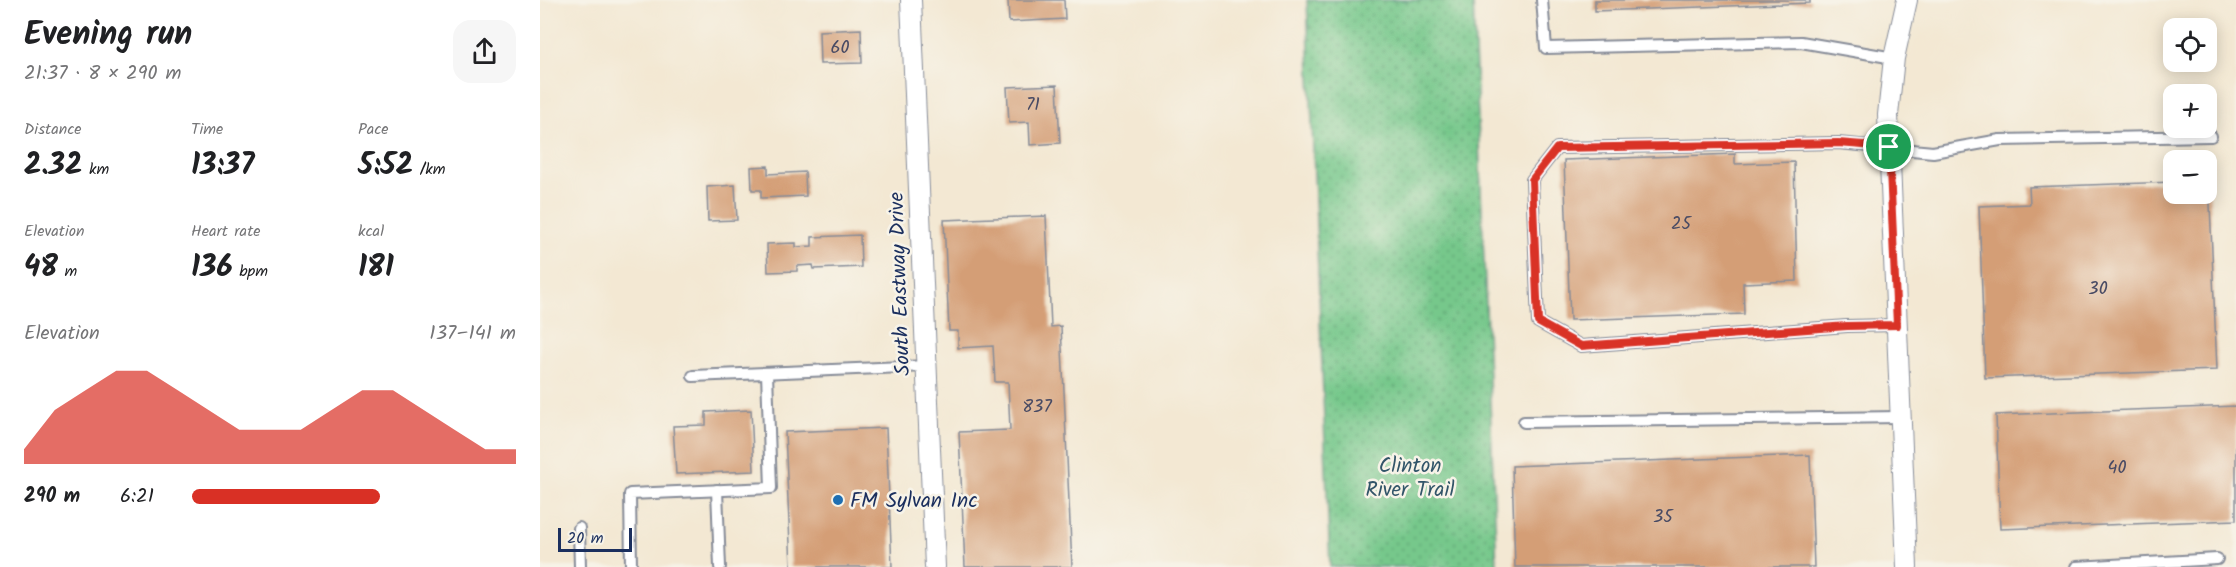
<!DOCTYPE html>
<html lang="en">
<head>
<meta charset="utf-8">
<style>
	:root { --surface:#fff; --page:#f6f6f6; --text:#202124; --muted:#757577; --accent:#d93025 }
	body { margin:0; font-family:Kalam,sans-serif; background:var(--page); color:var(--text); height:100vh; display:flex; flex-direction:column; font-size:22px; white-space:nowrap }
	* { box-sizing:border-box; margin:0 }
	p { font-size:20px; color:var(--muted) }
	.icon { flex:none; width:33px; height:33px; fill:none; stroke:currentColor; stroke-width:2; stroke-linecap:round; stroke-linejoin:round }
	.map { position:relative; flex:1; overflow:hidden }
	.drawer { display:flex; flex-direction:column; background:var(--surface); width:540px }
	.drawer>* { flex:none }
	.buttons { position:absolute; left:1623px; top:18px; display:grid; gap:12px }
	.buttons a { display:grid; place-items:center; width:54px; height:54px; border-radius:12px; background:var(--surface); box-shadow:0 3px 15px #0003; font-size:30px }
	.scale { position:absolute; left:18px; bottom:15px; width:74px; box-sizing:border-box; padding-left:6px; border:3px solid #1b2f5e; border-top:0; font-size:16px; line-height:21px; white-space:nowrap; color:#1b2f5e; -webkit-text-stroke:4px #f7f3e8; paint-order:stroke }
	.pin { position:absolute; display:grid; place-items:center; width:51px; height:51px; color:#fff; margin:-26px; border:3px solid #fff; border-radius:50%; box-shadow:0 2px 6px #0007 }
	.round { display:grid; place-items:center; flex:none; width:63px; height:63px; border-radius:18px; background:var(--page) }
	.summary { display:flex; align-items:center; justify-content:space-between; height:102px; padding:0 24px }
	h1 { font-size:33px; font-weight:600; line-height:45px }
	.stats { display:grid; grid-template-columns:repeat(3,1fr); gap:9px; height:102px; padding:6px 24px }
	.stats div { display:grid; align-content:center }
	.stats b { font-size:30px; font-weight:600 }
	.stats small { font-size:16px; font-weight:400 }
	.stats p { font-size:16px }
	.chart { height:168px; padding:12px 24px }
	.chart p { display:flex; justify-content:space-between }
	.chart svg { width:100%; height:108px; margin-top:6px; fill:var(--accent); opacity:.7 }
	ul { padding:0 24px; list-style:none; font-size:20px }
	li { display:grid; grid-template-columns:96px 72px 1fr; align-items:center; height:45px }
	li i { height:15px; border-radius:8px; background:var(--accent) }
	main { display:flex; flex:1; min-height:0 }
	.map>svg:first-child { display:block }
	.park { fill:url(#park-dots); stroke:#487c74; stroke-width:1.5 }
	.building { fill:#d49e76 }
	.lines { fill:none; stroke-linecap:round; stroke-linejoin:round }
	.lane-casing { stroke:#878c98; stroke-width:14 }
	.street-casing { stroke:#878c98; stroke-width:22 }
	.lane { stroke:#fff; stroke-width:10 }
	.street { stroke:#fff; stroke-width:20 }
	.route-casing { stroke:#fff; stroke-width:12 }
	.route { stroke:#d93025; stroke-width:8 }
	.poi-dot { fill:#1f6fb2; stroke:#f7f3e8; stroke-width:2 }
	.labels { text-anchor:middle; stroke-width:5; stroke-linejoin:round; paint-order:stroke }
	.number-label { font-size:18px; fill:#494b64 }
	.street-label { font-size:21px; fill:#1b2f5e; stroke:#f7f3e8 }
	.park-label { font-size:21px; fill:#325569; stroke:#f7f3e8 }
	.poi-label { font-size:21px; fill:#1b2f5e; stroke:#f7f3e8; text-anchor:start }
</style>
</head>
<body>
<main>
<section class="drawer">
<div class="summary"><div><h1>Evening run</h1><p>21:37 · 8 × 290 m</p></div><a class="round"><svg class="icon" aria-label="share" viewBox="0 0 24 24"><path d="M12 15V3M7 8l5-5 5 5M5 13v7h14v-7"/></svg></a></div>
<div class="stats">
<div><p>Distance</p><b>2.32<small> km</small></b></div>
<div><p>Time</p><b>13:37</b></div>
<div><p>Pace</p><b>5:52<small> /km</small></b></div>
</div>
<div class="stats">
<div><p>Elevation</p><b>48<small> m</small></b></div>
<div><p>Heart rate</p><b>136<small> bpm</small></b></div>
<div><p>kcal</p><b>181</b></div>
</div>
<div class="chart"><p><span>Elevation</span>137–141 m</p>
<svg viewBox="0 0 160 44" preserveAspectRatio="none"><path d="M0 44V38L10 22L20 14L30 6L40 6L50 14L60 22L70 30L80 30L90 30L100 22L110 14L120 14L130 22L140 30L150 38L160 38V44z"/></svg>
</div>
<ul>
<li><b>290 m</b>6:21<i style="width:58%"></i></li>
</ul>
</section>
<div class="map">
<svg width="1696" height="567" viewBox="0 0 1696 567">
	<defs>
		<pattern id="park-dots" width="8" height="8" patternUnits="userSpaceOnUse" patternTransform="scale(1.5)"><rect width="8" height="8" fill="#76c88b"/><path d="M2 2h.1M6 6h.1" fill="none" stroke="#60a375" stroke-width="1.8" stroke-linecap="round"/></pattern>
	</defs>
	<rect width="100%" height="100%" fill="#f7f3e8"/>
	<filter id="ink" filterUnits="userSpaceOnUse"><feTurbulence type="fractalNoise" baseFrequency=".0167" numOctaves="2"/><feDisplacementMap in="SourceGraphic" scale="12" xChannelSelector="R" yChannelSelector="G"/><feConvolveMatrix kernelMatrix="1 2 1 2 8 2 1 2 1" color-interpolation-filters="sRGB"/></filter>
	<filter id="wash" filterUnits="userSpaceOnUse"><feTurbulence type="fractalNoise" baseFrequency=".008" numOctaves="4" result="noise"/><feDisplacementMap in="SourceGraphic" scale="24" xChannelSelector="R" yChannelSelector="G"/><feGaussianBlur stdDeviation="1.35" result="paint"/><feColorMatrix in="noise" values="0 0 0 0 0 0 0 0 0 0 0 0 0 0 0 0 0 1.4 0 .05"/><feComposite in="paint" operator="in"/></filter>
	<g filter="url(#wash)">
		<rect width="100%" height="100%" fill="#f3e8d3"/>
		<!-- park -->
		<path class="park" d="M767,0H933L957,567H790Z"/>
		<g id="blocks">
			<!-- building -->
			<g class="building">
				<path d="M468,0H524L525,19L469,22Z"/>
				<path d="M1055,0H1270V3L1055,11Z"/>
				<path d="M321,29L322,63L280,64L279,31Z"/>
				<path d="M517,85L520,143L490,145L489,122L469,123L467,87Z"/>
				<path d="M1195,154V164L1254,162L1257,281L1203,283L1204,314L1030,320L1024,160Z"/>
				<path d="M228,166V174L265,172L266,196L221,198V190H212L211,167Z"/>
				<path d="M1666,181H1669L1677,370L1445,378L1439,206L1490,204L1489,187L1634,182V194H1666Z"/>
				<path d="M195,185L197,220L168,221L167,187Z"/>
				<path d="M506,216L511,327L521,326L532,567H425L419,432L470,430L468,382H455L453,346L418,348V331H409L404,220Z"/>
				<path d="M320,235L321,267L274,269L273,265L257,266V271L228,272L227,244L256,243V247L272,246V237Z"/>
				<path d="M1696,406V520L1460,529L1456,415Z"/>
				<path d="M211,410L214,471L136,474L133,426L166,425V412Z"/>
				<path d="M346,428L352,567H251L245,432Z"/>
				<path d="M1270,455L1274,567H975L972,466Z"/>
			</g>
		</g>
	</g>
	<g filter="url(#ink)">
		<use href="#blocks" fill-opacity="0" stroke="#878c98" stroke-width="1.5"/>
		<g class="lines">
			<defs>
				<g id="lane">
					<path d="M1002,0L1006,48L1261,42L1354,58"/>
					<path d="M1357,325L1307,326L1041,346L998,322L992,180L1017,148L1298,143L1393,152L1460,140L1671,136"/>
					<path d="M153,376L387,366"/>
					<path d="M984,422L1361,417"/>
					<path d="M177,490L180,567"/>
					<path d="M39,528L40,567"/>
					<path d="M91,567L90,494L231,488L227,373"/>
					<path d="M1536,567L1677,559"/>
				</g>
				<g id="street">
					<path d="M371,0L395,567"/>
					<path d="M1367,0L1354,58L1348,115L1367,567"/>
				</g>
			</defs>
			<!-- lane casing -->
			<use href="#lane" class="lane-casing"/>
			<!-- street casing -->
			<use href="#street" class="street-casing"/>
			<!-- lane -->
			<use href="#lane" class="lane"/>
			<!-- street -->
			<use href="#street" class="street"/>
		</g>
	</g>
	<g class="lines" filter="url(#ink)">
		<defs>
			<path id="route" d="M1298,143L1349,147L1357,325L1307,326L1041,346L998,322L992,180L1017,148Z"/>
		</defs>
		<!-- route casing -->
		<use href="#route" class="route-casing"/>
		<!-- route -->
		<use href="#route" class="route"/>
	</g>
	<!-- markers -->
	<circle class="poi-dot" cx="298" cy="500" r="6"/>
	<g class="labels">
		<!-- number labels -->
		<g class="number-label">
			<text x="300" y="53">60</text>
			<text x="493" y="110">71</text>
			<text x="1141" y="229">25</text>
			<text x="1558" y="294">30</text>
			<text x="497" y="412">837</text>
			<text x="1577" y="473">40</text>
			<text x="1123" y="522">35</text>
		</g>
		<!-- street labels -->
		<g class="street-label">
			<text transform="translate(359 284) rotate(-92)" y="7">South Eastway Drive</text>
		</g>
		<!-- park labels -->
		<g class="park-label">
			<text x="870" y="472">Clinton<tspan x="870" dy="24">River Trail</tspan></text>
		</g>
		<!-- poi labels -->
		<g class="poi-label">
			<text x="310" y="507">FM Sylvan Inc</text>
		</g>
	</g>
</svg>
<div class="buttons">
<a><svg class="icon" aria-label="locate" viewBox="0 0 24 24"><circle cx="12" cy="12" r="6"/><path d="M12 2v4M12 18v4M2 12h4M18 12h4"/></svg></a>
<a>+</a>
<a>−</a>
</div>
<div class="scale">20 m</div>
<div class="pin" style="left:1349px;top:147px;background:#1e9e55"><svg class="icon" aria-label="arrive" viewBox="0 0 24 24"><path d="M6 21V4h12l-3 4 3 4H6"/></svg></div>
</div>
</main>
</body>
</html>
